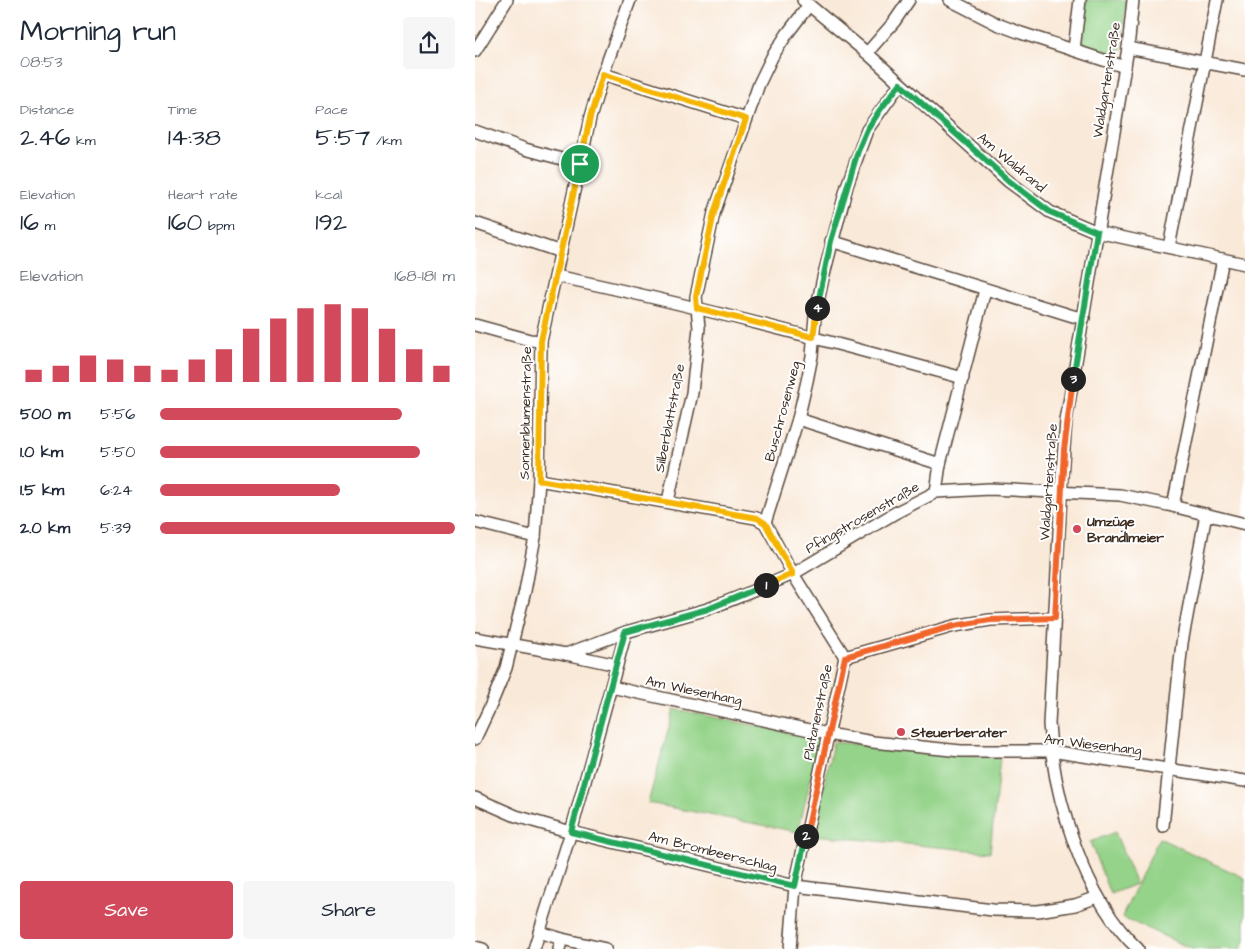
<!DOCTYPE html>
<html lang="en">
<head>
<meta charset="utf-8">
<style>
	:root { --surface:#fff; --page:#f6f6f7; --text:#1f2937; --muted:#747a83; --accent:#d1495b }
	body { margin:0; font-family:"Architects Daughter",sans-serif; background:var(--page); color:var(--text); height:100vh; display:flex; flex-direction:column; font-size:19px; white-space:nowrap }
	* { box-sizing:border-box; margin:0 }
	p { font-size:16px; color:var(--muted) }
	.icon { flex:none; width:28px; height:28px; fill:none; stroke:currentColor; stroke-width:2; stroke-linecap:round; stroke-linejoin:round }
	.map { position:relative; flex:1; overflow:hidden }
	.side { display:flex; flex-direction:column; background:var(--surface); width:475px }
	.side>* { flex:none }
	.pin { position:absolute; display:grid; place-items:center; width:42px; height:42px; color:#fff; margin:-21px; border:2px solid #fff; border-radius:50%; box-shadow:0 1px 5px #0007 }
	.km { position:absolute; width:25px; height:25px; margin:-12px; border-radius:50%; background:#222; color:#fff; font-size:14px; line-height:25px; text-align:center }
	.round { display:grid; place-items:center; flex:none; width:52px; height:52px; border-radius:5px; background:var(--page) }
	.headline { display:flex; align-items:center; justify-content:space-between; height:85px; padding:0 20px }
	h1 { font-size:28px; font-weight:600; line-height:38px }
	.stats { display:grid; grid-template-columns:repeat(3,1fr); gap:8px; height:85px; padding:5px 20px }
	.stats div { display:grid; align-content:center }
	.stats b { font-size:25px; font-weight:600 }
	.stats small { font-size:14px; font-weight:400 }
	.stats p { font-size:14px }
	.chart { height:140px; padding:10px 20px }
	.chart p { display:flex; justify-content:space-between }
	.chart svg { width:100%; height:90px; margin-top:5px; stroke:var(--accent); stroke-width:6 }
	.cta { display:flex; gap:10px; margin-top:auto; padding:10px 20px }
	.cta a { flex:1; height:58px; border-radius:5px; background:var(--accent); color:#fff; font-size:20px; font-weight:600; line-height:58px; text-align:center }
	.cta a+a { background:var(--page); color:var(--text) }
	ul { padding:0 20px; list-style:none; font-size:16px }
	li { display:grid; grid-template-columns:80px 60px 1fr; align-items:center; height:38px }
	li i { height:12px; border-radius:6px; background:var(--accent) }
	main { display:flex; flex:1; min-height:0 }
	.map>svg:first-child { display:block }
	.green { fill:#94d389; stroke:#687e54 }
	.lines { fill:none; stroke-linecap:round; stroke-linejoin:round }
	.minor-casing { stroke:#58473a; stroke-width:14 }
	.minor { stroke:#fff; stroke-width:11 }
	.split-1-casing { stroke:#fff; stroke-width:10 }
	.split-2-casing { stroke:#fff; stroke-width:10 }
	.split-3-casing { stroke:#fff; stroke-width:10 }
	.split-4-casing { stroke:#fff; stroke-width:10 }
	.split-5-casing { stroke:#fff; stroke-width:10 }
	.split-1 { stroke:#f5b400; stroke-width:6 }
	.split-2 { stroke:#22a559; stroke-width:6 }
	.split-3 { stroke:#f0652b; stroke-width:6 }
	.split-4 { stroke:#22a559; stroke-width:6 }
	.split-5 { stroke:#f5b400; stroke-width:6 }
	.poi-dot { fill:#d1495b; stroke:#fff; stroke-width:2 }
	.labels { text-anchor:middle; stroke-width:4; stroke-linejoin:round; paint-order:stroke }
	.street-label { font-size:14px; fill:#3b2a1e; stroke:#fff }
	.poi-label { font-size:14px; font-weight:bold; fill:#3b2a1e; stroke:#fff; text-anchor:start }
</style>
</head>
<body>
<main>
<section class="side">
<div class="headline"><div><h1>Morning run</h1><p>08:53</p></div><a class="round"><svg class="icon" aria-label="share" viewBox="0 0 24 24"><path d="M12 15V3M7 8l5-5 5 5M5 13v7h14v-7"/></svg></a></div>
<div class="stats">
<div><p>Distance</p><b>2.46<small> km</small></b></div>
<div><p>Time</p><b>14:38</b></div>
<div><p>Pace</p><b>5:57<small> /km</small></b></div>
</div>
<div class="stats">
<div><p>Elevation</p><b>16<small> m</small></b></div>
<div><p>Heart rate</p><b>160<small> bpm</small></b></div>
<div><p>kcal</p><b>192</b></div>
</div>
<div class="chart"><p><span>Elevation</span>168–181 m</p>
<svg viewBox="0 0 160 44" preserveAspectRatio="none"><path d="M5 44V38M15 44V36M25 44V31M35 44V33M45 44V36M55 44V38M65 44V33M75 44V28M85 44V18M95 44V13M105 44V8M115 44V6M125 44V8M135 44V18M145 44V28M155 44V36"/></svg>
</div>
<ul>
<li><b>500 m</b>5:56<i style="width:82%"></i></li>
<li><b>1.0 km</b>5:50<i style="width:88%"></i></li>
<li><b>1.5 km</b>6:24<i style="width:61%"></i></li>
<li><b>2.0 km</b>5:39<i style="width:100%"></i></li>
</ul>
<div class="cta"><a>Save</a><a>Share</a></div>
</section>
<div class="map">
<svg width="770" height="949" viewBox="0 0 770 949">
	<rect width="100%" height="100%" fill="#fff"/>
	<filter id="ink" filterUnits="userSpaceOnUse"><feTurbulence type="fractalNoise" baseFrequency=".02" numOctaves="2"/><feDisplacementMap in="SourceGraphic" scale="10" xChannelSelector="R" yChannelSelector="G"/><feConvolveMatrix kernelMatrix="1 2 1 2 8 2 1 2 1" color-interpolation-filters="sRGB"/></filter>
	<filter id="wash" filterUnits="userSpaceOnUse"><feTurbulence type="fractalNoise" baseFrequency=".0096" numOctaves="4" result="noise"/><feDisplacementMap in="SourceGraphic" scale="20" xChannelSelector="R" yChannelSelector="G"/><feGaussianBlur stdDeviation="1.12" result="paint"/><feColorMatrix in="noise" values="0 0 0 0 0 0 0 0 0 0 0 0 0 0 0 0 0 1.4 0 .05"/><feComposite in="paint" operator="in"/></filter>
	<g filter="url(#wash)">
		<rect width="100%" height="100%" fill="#f9e9d8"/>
		<!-- green -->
		<g class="green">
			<path d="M611,0H651L645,59L606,47Z"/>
			<path d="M199,709L345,739L323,832L173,803Z"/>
			<path d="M358,742L525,758L515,852L339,835Z"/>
			<path d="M640,832L661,884L635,894L615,842Z"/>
			<path d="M684,838L770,878V941L766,949H717L647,917Z"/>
		</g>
	</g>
	<g filter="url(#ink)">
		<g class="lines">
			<defs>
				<g id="minor">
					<path d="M328,0L392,53L533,181L575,212L622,232L770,264"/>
					<path d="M475,0L522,24L546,33L650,67"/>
					<path d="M658,0L653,48L591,421L587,476L574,724C578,796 609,899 663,949"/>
					<path d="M653,48L770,70"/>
					<path d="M599,49L605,0"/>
					<path d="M0,51L32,0"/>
					<path d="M392,53L419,22L434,0"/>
					<path d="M128,74L271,119"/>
					<path d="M0,131L50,149L105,164"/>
					<path d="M0,223L86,252"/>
					<path d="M356,241L598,316L609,318"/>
					<path d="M694,247L742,0"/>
					<path d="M81,276C218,305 353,341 488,378"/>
					<path d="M0,325L55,340L66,341"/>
					<path d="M323,419L465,464"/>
					<path d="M64,480L281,518L290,523L318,574L370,657L320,886L315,949"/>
					<path d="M461,492L465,464L510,290"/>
					<path d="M193,501L217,393L224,328L221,297L239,213L284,84L297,57L312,34L334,5"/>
					<path d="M698,506L748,259"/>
					<path d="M0,522L60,537"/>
					<path d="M290,523L323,419L332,381L337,356L340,316L348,278L372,186L392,130L425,84"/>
					<path d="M0,638L91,654L142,665"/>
					<path d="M91,654L151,632L233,609L271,594L318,574L420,513L461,492L514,489L645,495L693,505L770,524"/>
					<path d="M370,657L479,626L515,620L580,618"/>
					<path d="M136,687L353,734L398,742L486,751H576L770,781"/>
					<path d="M0,739L15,707L31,668L50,591L60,537L64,480L66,341L115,118L128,74L155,0"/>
					<path d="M0,798L41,816L96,832L320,886L518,910L563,911L600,905L623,897"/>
					<path d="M688,826L707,643L731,514"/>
					<path d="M64,932L87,939L84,949"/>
					<path d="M87,939L131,949"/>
					<path d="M0,947L8,949"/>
					<path d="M59,949L96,832L151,632"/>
				</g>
			</defs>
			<!-- minor casing -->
			<use href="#minor" class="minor-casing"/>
			<!-- minor -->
			<use href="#minor" class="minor"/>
		</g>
	</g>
	<g class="lines" filter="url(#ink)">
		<defs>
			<path id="split-1" d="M105,164L66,341L64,480L282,518L290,523L318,574L291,585"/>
			<path id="split-2" d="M291,585L233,609L150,632L96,832L320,886L331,836"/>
			<path id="split-3" d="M331,836L370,657L479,626L515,620L580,618L589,450L598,379"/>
			<path id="split-4" d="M342,308L356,241L383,151L392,130L405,110L425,84L534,181L575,212L622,232L598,379"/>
			<path id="split-5" d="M105,164L115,118L128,74L271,119L239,213L221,297L222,308L338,337L342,308"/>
		</defs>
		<!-- split-1 casing -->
		<use href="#split-1" class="split-1-casing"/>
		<!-- split-2 casing -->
		<use href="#split-2" class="split-2-casing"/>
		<!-- split-3 casing -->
		<use href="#split-3" class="split-3-casing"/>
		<!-- split-4 casing -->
		<use href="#split-4" class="split-4-casing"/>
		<!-- split-5 casing -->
		<use href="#split-5" class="split-5-casing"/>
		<!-- split-1 -->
		<use href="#split-1" class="split-1"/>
		<!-- split-2 -->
		<use href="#split-2" class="split-2"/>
		<!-- split-3 -->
		<use href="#split-3" class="split-3"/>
		<!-- split-4 -->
		<use href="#split-4" class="split-4"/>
		<!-- split-5 -->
		<use href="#split-5" class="split-5"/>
	</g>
	<!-- markers -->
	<g class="poi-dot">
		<circle cx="602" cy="529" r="5"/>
		<circle cx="426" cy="732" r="5"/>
	</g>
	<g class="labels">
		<!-- street labels -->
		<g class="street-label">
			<text transform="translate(631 80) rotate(-81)" y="5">Waldgartenstraße</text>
			<text transform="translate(537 162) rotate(40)" y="5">Am Waldrand</text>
			<text transform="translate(307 411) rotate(-75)" y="5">Buschrosenweg</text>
			<text transform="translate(50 413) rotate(-89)" y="5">Sonnenblumenstraße</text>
			<text transform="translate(194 418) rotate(-79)" y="5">Silberblattstraße</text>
			<text transform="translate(573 482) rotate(-86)" y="5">Waldgartenstraße</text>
			<text transform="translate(387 517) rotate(-30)" y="5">Pfingstrosenstraße</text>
			<text transform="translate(219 690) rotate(12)" y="5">Am Wiesenhang</text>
			<text transform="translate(342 712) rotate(-78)" y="5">Platanenstraße</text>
			<text transform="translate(618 744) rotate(7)" y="5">Am Wiesenhang</text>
			<text transform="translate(238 851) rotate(14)" y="5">Am Brombeerschlag</text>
		</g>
		<!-- poi labels -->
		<g class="poi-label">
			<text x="612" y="526">Umzüge<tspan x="612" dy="16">Brandlmeier</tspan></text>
			<text x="436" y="737">Steuerberater</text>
		</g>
	</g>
</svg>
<div class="pin" style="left:105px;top:164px;background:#1e9e55"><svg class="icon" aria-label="arrive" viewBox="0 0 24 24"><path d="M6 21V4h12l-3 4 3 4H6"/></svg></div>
<b class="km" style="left:291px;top:585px">1</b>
<b class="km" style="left:331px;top:836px">2</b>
<b class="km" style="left:598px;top:379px">3</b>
<b class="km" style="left:342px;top:308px">4</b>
</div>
</main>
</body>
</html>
